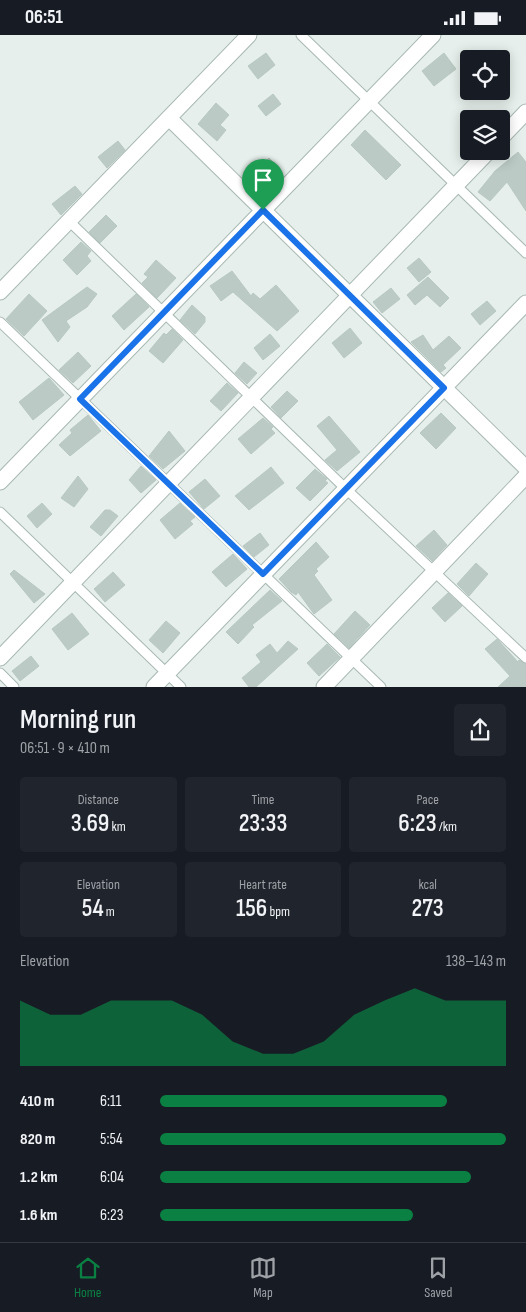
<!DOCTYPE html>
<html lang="en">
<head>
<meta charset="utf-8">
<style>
	:root { --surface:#171b24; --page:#20242c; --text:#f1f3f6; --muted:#9ea1a6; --line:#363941; --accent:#0b8043 }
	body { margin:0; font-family:"Sofia Sans Condensed",sans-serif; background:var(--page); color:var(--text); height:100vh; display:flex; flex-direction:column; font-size:19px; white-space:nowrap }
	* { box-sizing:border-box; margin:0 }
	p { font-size:16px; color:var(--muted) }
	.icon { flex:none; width:28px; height:28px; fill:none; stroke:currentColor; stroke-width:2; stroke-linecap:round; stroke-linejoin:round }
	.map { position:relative; height:652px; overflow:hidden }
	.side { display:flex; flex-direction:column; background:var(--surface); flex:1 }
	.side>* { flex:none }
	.buttons { position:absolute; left:460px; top:15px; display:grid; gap:10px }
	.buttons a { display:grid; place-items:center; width:50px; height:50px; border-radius:5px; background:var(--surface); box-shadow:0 2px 12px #0003; font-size:25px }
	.pin { position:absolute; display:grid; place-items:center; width:42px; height:42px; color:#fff; margin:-51px -21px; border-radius:50% 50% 50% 0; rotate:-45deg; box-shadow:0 0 5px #0007 }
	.pin .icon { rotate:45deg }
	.round { display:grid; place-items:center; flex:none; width:52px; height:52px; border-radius:5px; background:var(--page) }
	.overview { display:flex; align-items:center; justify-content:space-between; height:85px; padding:0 20px }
	h1 { font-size:28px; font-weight:600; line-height:38px }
	.metrics { display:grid; grid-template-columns:repeat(3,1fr); gap:8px; height:85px; padding:5px 20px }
	.metrics div { display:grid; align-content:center; border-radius:5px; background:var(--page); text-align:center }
	.metrics b { font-size:25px; font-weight:600 }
	.metrics small { font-size:14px; font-weight:400 }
	.metrics p { font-size:14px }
	.chart { height:140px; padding:10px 20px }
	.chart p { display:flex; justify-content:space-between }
	.chart svg { width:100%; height:90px; margin-top:5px; fill:var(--accent); opacity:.7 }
	ul { padding:0 20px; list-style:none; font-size:16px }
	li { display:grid; grid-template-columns:80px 60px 1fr; align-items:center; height:38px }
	li i { height:12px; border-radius:6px; background:var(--accent) }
	.status { display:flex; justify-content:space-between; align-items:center; height:35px; padding:0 25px; background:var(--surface); direction:ltr }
	.status svg { height:14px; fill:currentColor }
	.tabs { display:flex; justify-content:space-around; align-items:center; height:70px; border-top:1px solid var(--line); background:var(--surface); font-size:14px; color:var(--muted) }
	.tabs a { display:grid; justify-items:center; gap:2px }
	.tabs .current { color:var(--accent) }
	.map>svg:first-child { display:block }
	.building { fill:#bbcac4; stroke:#b8c9c2 }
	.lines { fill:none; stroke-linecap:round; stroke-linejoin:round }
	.lane-casing { stroke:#a8b8b2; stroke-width:11 }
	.street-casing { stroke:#a8b8b2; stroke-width:17 }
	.lane { stroke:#fff; stroke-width:9 }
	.street { stroke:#fff; stroke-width:15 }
	.route-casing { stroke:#fff; stroke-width:10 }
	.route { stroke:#1a73e8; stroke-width:6 }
</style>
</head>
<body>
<div class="status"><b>06:51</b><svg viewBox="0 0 49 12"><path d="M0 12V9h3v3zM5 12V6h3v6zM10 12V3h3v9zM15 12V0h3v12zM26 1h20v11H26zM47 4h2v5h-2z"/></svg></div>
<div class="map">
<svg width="526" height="652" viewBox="0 0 526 652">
	<rect width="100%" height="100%" fill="#e6efeb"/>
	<!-- building -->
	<g class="building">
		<path d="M266,18L275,30L258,44L248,31Z"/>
		<path d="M444,18L456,34L434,51L422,36Z"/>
		<path d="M273,59L281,69L266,81L258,71Z"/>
		<path d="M216,68L229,80L220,90L226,95L217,106L198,89Z"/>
		<path d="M365,95L401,130L386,145L351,110Z"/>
		<path d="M118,106L125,115L107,133L98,122Z"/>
		<path d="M518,117L526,127V176L507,147L490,166L478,157L495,136Z"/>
		<path d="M269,123L281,135L263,153L250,141Z"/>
		<path d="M75,151L82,159L61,180L52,169Z"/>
		<path d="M106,180L117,191L100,208L89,197Z"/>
		<path d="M81,207L91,216L87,221L91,226L77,240L63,225Z"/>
		<path d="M419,223L431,237L419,247L407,233Z"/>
		<path d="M156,225L176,243L157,263L142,248L148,242L144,239Z"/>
		<path d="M232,236L251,261L253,258L260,264L276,250L299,276L277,296L233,257L221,266L210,251Z"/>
		<path d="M428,242L449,263L440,272L427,260L415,270L407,260Z"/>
		<path d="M87,252L97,259L87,272L66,286L70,292L58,307L42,285Z"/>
		<path d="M391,253L400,264L382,278L373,267Z"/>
		<path d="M29,259L47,276L24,301L6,284Z"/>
		<path d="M136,259L149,272L124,295L112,281Z"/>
		<path d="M487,266L496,276L480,290L471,279Z"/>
		<path d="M192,270L205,282V287L195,299L180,285Z"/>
		<path d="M350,293L362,308L344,323L332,308Z"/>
		<path d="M172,294L183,305L163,328L149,316L164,298L166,300Z"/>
		<path d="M270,299L280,311L263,325L254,313Z"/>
		<path d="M423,300L433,315L449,301L461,313L443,330L446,333L441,337L411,307Z"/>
		<path d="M78,317L91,331L73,348L59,335Z"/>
		<path d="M244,327L257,338L247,349L235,338Z"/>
		<path d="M49,343L64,360L33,385L19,367Z"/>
		<path d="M227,348L238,358L221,376L210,366Z"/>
		<path d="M287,356L298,366L281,383L271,372Z"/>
		<path d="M441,378L456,393L436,414L420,398Z"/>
		<path d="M88,380L101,396L70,421L59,410L72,398L70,395Z"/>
		<path d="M329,381L360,417L337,436L325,425L337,415L317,391Z"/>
		<path d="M263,383L273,392L271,394L275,398L251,419L238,404Z"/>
		<path d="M169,396L185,416L163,434L149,421Z"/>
		<path d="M141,431L156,445L141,458L129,445Z"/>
		<path d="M271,432L284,448L249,475L235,461Z"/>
		<path d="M315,434L327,444L325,446L328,448L310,466L296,453Z"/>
		<path d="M78,441L88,454L74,472L61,463Z"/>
		<path d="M205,444L220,461L204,474L189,457Z"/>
		<path d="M42,468L52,479L37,493L27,481Z"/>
		<path d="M180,468L195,482L190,486L193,489L175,504L160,485Z"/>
		<path d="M105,475H110L118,481L101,501L90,492Z"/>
		<path d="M434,495L447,510L432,526L416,511Z"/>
		<path d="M260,498L269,510L254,522L243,511Z"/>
		<path d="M316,507L329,522L316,534L318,536L314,540L332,565L314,579L298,557L296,560L291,557L279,544Z"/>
		<path d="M233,519L247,534L226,552L212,537Z"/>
		<path d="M476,528L488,539L469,561L457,549Z"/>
		<path d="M14,535L45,559L34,568L10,539Z"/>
		<path d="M113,537L125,550L105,567L94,554Z"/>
		<path d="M270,555L282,566L252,590L254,592L238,609L226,597Z"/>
		<path d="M448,558L462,571L445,587L432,573Z"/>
		<path d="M355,576L370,590L349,613L334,599Z"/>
		<path d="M72,578L89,599L68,615L52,594Z"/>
		<path d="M166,586L180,598L163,618L149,605Z"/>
		<path d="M497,604L518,627L519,625L526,629V652H498L510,641L485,614Z"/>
		<path d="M288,606L298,614L256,652H249L242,643L261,627L256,620L270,609L277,618Z"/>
		<path d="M327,609L340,622L319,641L307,628Z"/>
		<path d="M31,621L39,631L20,646L12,636Z"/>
	</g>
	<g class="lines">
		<defs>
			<g id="lane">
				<path d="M301,0L526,218"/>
				<path d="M69,186L346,454L526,623"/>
				<path d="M0,287L381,652"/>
				<path d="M0,477L181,652"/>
				<path d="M0,638L14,652"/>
			</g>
			<g id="street">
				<path d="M169,83L526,433"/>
				<path d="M501,103L526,77"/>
				<path d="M0,257L249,0"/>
				<path d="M0,447L433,0"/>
				<path d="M0,623L489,116"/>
				<path d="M154,652L526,268"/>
				<path d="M324,652L526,441"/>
			</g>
		</defs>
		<!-- lane casing -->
		<use href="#lane" class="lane-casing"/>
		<!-- street casing -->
		<use href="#street" class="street-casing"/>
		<!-- lane -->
		<use href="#lane" class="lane"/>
		<!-- street -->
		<use href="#street" class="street"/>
	</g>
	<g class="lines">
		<defs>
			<path id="route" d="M263,175L444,353L263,539L80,364Z"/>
		</defs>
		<!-- route casing -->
		<use href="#route" class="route-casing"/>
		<!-- route -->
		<use href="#route" class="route"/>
	</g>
</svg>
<div class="buttons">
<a><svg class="icon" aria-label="locate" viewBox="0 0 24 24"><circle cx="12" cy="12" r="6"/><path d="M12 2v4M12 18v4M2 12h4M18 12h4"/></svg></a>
<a><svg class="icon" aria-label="layers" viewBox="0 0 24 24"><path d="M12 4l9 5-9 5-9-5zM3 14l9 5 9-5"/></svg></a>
</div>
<div class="pin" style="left:263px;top:175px;background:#1e9e55"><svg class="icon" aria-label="arrive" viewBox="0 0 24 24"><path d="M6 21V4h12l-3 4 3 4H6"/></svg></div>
</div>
<section class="side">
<div class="overview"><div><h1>Morning run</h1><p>06:51 · 9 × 410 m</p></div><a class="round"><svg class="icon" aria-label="share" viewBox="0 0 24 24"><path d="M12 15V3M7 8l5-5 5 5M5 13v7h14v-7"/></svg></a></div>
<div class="metrics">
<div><p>Distance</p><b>3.69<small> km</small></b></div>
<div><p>Time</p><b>23:33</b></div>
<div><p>Pace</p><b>6:23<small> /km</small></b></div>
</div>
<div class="metrics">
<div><p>Elevation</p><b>54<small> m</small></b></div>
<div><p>Heart rate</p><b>156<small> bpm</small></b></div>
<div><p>kcal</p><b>273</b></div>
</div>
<div class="chart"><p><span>Elevation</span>138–143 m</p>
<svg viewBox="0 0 160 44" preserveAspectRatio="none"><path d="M0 44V12L10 19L20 19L30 12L40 12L50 12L60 19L70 32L80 38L90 38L100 32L110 19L120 12L130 6L140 12L150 12L160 12V44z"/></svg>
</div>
<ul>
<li><b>410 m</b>6:11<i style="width:83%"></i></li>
<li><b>820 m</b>5:54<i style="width:100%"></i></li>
<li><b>1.2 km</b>6:04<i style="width:90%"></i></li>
<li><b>1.6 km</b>6:23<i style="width:73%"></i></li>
</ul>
</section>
<nav class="tabs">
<a class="current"><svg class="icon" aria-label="home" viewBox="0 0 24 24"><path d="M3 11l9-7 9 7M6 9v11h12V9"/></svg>Home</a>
<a><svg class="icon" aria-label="map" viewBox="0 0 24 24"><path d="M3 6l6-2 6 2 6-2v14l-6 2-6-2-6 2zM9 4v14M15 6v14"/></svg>Map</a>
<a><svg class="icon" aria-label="saved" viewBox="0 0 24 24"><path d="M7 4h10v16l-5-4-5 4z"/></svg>Saved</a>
</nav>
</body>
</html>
